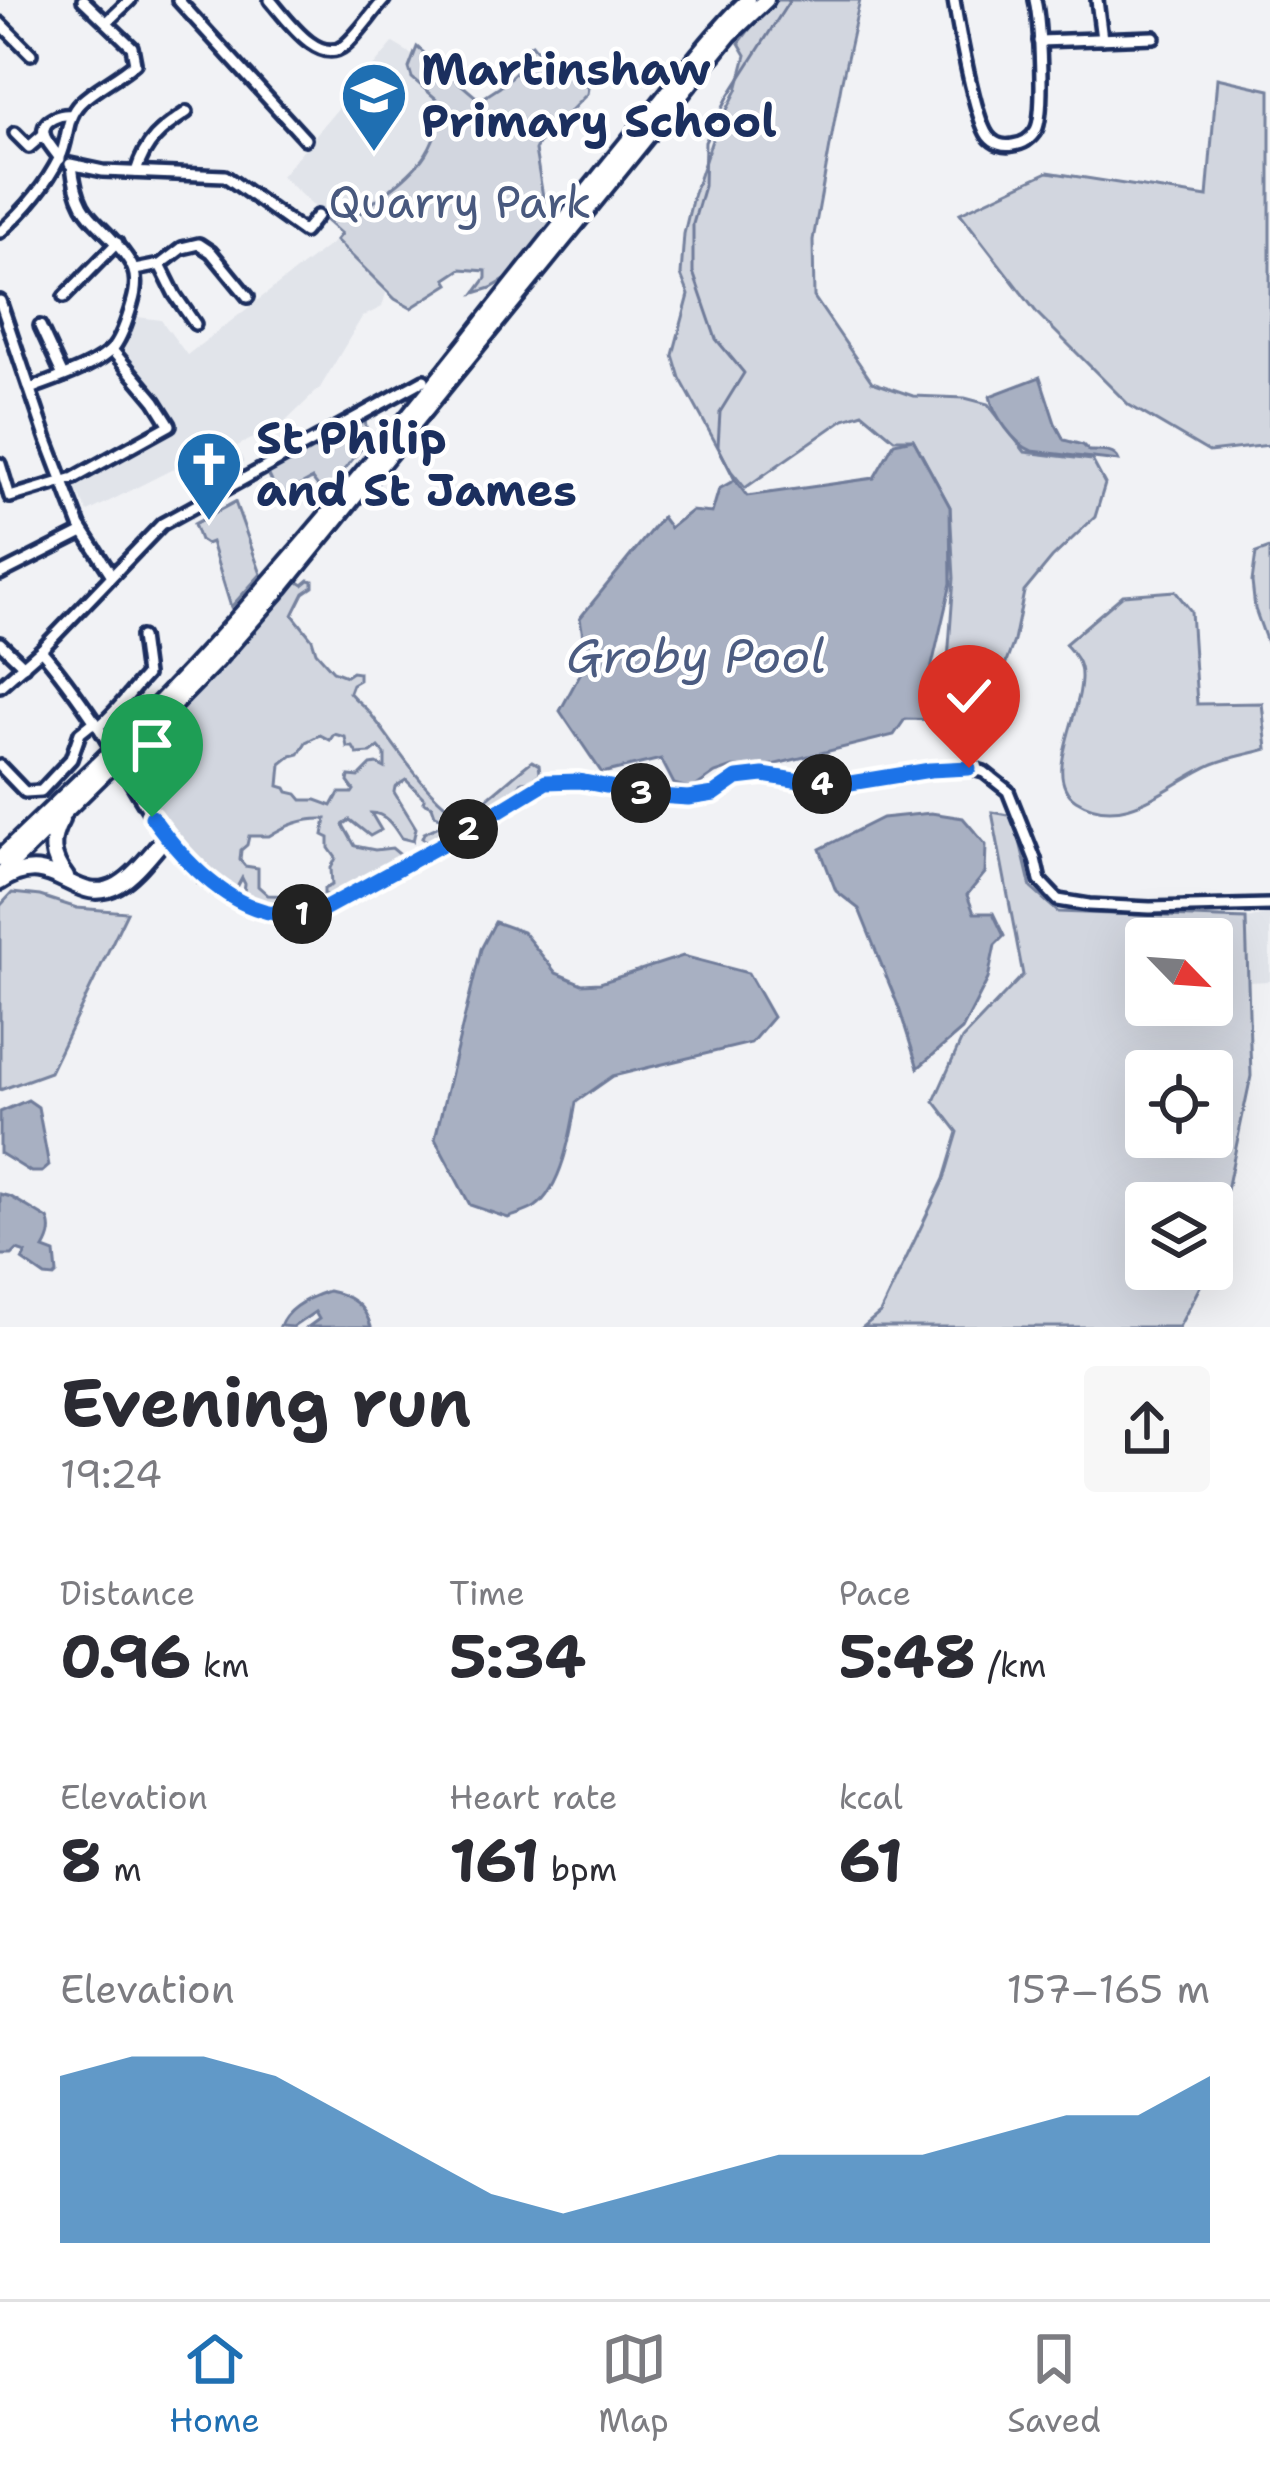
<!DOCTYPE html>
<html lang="en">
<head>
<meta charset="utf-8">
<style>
	:root { --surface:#fff; --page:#f7f7f7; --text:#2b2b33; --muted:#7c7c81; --line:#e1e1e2; --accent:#1f6fb2 }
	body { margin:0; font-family:"Shantell Sans",sans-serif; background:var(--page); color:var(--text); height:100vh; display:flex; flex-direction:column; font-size:45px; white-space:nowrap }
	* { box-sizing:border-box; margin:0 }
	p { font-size:39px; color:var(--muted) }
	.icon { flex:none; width:66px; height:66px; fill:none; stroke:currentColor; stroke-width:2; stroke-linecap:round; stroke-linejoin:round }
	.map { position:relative; height:1327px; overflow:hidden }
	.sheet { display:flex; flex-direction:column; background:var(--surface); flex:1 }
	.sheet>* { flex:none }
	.needle { width:78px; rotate:115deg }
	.tools { position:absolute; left:1125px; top:918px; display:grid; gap:24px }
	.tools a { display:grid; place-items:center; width:108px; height:108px; border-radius:12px; background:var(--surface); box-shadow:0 12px 48px #0002; font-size:60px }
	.pin { position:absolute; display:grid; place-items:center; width:102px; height:102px; color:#fff; margin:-123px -51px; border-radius:50% 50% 50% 0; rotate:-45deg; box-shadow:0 0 12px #0007 }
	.pin .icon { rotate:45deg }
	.km { position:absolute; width:60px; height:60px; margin:-30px; border-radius:50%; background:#222; color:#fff; font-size:33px; line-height:60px; text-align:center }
	.round { display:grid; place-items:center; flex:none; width:126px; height:126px; border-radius:12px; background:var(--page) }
	.head { display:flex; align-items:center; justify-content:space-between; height:204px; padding:0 60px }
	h1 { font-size:66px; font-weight:700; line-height:90px }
	.figures { display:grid; grid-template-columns:repeat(3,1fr); gap:18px; height:204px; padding:12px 60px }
	.figures div { display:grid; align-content:center }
	.figures b { font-size:60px; font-weight:700 }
	.figures small { font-size:33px; font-weight:400 }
	.figures p { font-size:33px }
	.chart { height:336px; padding:24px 60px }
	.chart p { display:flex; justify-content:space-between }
	.chart svg { width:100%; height:216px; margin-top:12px; fill:var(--accent); opacity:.7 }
	.tab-bar { display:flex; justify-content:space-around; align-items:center; height:168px; border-top:3px solid var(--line); background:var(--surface); font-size:33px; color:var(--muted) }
	.tab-bar a { display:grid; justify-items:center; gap:6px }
	.tab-bar .selected { color:var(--accent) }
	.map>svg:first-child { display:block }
	.built { fill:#e1e4ea }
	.green { fill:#d2d6df; stroke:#76829e; stroke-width:3; fill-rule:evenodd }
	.water { fill:#a8b0c2; stroke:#707c9a; stroke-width:3 }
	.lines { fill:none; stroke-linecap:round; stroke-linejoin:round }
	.stream { stroke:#707c9a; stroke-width:3 }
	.minor-casing { stroke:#1b2f5e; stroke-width:18 }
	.highway-casing { stroke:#1b2f5e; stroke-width:22 }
	.minor { stroke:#fff; stroke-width:9 }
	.highway { stroke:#fff; stroke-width:14 }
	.highway-bridge-casing { stroke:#1b2f5e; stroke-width:22; stroke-linecap:butt }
	.highway-bridge { stroke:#fff; stroke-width:14 }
	.route-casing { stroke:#fff; stroke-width:24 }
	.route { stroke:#1a73e8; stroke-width:15 }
	.labels { text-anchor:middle; stroke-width:9; stroke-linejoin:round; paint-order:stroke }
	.poi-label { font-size:45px; font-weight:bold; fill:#1b2f5e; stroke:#fff; text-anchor:start }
	.park-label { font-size:45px; fill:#49597e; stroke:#fff }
	.water-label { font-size:48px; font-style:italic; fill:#4c5c81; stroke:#fff }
</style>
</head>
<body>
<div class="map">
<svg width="1270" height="1327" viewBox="0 0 1270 1327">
	<rect width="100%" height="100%" fill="#f1f2f5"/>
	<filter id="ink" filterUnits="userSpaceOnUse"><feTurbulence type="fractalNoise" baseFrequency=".00833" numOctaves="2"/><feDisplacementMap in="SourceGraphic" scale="24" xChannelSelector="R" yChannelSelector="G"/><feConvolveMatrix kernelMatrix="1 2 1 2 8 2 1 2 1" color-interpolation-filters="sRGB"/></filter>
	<g filter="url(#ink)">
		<!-- built -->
		<g class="built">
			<path d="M393,43L408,52L487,122L343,234L281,176Z"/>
			<path d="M336,240L386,293L382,307L362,317L320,388L283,424L237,446L244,462L200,485L185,463L88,512L72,483L176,429L122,351L138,317L161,320L187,355Z"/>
			<path d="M1270,914V981L1248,982L1246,919Z"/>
		</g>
		<!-- green -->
		<g class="green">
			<path d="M778,0H860L841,85L813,240L814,297L872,382L913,396L965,398L988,404L1025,452L1092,460L1105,484L1095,517L1052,558L1024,592L1014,641L1000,679L986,697L947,674L954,578L950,507L913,439H894L863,413L844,419L745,488L731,471L680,378L673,355L689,295L681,275L684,234L693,196L713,137L737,90L746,55L739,43L755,22Z"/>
			<path d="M532,44L546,62L553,60L572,69L588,88L587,94L538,144L535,150L546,214L554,222L510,277L491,288L475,293L486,278V271L461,269L446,279L449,284L411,308L395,299L336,240L341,234L322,217L320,212L343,211L353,219C395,182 440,165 440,102L412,78L409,68L417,47L476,97L483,98L500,87L526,62L527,48Z"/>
			<path d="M1217,78L1270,90V445L1209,452L1129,405L1037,313L960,213L1048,172L1207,197Z"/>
			<path d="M365,420L368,440L324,495L312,479L279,497L266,469Z"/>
			<path d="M235,502L261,574L231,607L211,542L206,544L200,540L194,524Z"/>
			<path d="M1270,548V651L1255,609L1252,582L1256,553Z"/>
			<path d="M309,580L313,581V587L304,593L293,615L312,639L316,652L333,671L346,676L352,672L359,673V680L352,684L349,692C355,700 362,704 369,712C396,745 420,788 455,813L469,810L477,800H485C502,787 515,774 532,761L539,765L540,773L530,781L522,782L511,798L498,802L480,818L431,844L422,838L424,833L439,826L443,818L435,815L432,806L424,802V798L406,780L395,787L394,792L416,828L413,841L401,838C394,827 386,813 371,813L381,830L370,836L350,820L343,825L355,846L375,850L392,848L404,858C382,871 358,883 337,898L324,894V889L332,885L331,868L336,858L329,848V838L323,835L326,819C305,818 287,824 269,836H249L247,845L241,850L240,860L245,866L258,868V886L268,895L299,896L313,902V908L290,911L243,900L245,884L242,878L235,891L221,888L215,881L208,882L189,855L173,841L174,836L145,798L129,766L159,729L269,614L290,585L297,581L303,585ZM334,734L345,737L347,747H353L357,754L371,753L379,747L385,754V768L377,764L371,765L359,777L349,776L348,782L354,790L352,793H339L332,806L316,800H302L297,794L288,792L286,788L279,786L281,764L291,756L299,754L306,742L320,735L330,740Z"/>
			<path d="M1175,591L1191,611L1197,704L1262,703L1267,749C1250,754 1230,757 1213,764C1169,783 1125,831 1076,800C1038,776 1089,705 1080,667C1078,658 1071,651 1065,644L1123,595Z"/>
			<path d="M992,812L1014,816L1031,888L1058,912L1246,919L1251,1076L1212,1261V1203H1146V1269H1209L1179,1327H863L880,1313L944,1179L958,1132L934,1101L962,1039L1023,975ZM1146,939H1212V1005H1146ZM1146,1071H1212V1137H1146Z"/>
			<path d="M12,893L40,896L77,908L127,912L50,1072L0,1090V906Z"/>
		</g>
		<!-- water -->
		<g class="water">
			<path d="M1040,377L1055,423L1064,440L1083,445L1089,451C1100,451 1116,450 1119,461L1032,451C1015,445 993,414 990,396Z"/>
			<path d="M913,439L950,507L951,583L928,683L948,706L942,720L905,719L894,735L760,768L733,767L715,773L692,789L674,784L661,759L602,773L560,711L587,661L580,618L662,517L670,528L691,511L712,513L719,489L735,480L747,496L874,478L894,443Z"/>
			<path d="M931,813L963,818L986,845L985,873L967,895L974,913H993L1004,936L995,945L988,979L962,1030L918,1068L899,1008L859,909L836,891L820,849L882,818Z"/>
			<path d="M495,922L523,932L556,973L582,984L600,983L683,956L748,973L773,1017L751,1043L613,1076L576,1102C571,1132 562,1188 535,1207C527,1212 516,1215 508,1218L470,1205L435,1139L481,949Z"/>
			<path d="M28,1100L38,1107L49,1166L42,1172H31L0,1153V1112Z"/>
			<path d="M0,1194L11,1197L48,1219C53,1229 50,1239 44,1249L55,1253L57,1274L54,1277L45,1276L22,1260L26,1253L17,1250L12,1255H0Z"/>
			<path d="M328,1291C350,1295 365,1305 371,1327H308L319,1319L315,1312L293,1327L280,1326C287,1307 310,1297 328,1291Z"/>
		</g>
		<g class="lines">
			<!-- stream -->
			<path class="stream" d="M735,480L718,446L720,412L744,373L716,339L693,272V224L704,186L705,142L728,97L790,0"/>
			<defs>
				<g id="minor">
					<path d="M178,0L305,139"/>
					<path d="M270,0C286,18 319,67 345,45C360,32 371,14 384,0"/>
					<path d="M954,0C958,25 975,119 988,136C994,144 1004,147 1013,145C1022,144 1031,139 1036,130C1045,114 1040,21 1035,0"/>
					<path d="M1097,0L1102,39"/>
					<path d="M107,22L130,0"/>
					<path d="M0,23L31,54"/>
					<path d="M1039,41L1154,37"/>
					<path d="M15,133L29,147L44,134"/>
					<path d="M60,159C56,152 45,141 44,134C41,119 62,114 71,115"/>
					<path d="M70,164L103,171L225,176L304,232L317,216"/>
					<path d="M136,172C145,142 161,129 187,112"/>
					<path d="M0,232C24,211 46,185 60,157C69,139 65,118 80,103C95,88 118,78 135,63L132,47L83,0"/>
					<path d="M160,265L175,295L195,324"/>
					<path d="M135,270L160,265L182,248L199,244L211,252L248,297"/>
					<path d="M64,297L117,243"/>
					<path d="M0,301L47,440L80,526L111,574"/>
					<path d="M40,326L63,376"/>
					<path d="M30,389C53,380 98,366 114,347C123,335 128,318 132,304C137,288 138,273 128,259C100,217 78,224 72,165"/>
					<path d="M0,464L10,497L74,478L170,425L155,401L112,350"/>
					<path d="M0,574L83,532"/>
					<path d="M0,643L24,666"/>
					<path d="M41,650C61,673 80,700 97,725C140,792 181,894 269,911C288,915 306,915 324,909L459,835L546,782L579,781L658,796L688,798L714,794L737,778L763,775L832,786L930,769L969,768L984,772L1008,791L1035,859L1040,881L1058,900L1089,905L1150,908L1270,905"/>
					<path d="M0,686L41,650L162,524L424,380"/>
					<path d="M98,727C116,713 130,692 146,675L141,637"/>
					<path d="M0,766L25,792L41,791L71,759L80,733L95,721"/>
				</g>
				<g id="highway">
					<path d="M127,736C251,611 363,475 472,337C532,261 592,185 654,110C684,73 713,34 748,0"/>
					<path d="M134,745L217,660L281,587L729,35L766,0"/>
					<path d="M61,820C49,841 51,858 66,877"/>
					<path d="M0,858L97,765"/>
					<path d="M0,875L103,774"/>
					<path d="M0,882C54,845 74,910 118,885C137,874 152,852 166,837"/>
				</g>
			</defs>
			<!-- minor casing -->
			<use href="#minor" class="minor-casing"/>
			<!-- highway casing -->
			<use href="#highway" class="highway-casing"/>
			<!-- minor -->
			<use href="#minor" class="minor"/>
			<!-- highway -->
			<use href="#highway" class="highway"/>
			<defs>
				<g id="highway-bridge">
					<path d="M97,765L127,736"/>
					<path d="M103,774L134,745"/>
				</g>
			</defs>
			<!-- highway-bridge casing -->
			<use href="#highway-bridge" class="highway-bridge-casing"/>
			<!-- highway-bridge -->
			<use href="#highway-bridge" class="highway-bridge"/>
		</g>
	</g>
	<g class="lines" filter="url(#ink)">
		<defs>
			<path id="route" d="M152,817C190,870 251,934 324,909L459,835L546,782L579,781L658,796L688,798L714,794L737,778L763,775L832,786L930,770L969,768"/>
		</defs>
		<!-- route casing -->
		<use href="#route" class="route-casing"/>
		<!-- route -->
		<use href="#route" class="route"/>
	</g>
	<!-- icons -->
	<defs>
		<symbol id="school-pin" viewBox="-11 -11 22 30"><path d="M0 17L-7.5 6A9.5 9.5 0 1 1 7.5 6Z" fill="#1f6fb2" stroke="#fff"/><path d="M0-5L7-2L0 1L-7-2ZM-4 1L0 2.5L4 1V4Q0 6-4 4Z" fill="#fff"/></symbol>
		<symbol id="church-pin" viewBox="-11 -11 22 30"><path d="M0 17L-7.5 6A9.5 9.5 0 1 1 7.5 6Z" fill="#1f6fb2" stroke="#fff"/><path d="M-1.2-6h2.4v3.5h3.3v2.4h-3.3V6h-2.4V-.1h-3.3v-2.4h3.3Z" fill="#fff"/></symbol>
	</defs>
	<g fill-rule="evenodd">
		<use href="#school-pin" x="336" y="57" width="76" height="104"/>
		<use href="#church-pin" x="171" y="426" width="76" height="104"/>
	</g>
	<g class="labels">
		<!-- poi labels -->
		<g class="poi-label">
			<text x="421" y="85">Martinshaw<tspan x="421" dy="52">Primary School</tspan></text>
			<text x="256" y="454">St Philip<tspan x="256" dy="52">and St James</tspan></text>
		</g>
		<!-- park labels -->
		<g class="park-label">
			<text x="460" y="218">Quarry Park</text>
		</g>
		<!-- water labels -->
		<g class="water-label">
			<text x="696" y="673">Groby Pool</text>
		</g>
	</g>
</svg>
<div class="tools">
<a><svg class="needle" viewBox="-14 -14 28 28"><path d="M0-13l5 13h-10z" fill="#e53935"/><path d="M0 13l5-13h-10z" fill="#7c7c81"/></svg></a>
<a><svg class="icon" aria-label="locate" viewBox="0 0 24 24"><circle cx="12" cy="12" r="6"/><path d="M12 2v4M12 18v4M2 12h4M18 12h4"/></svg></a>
<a><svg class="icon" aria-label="layers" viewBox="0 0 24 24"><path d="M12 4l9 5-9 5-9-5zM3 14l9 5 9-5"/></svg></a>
</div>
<div class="pin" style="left:152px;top:817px;background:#1e9e55"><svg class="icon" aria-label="arrive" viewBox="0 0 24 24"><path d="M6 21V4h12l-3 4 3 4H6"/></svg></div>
<div class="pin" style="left:969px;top:768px;background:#d93025"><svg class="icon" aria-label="check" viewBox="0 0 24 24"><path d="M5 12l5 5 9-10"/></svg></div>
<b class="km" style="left:302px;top:914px">1</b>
<b class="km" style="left:468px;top:829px">2</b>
<b class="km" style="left:641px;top:793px">3</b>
<b class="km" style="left:822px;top:784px">4</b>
</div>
<section class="sheet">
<div class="head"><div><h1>Evening run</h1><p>19:24</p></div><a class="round"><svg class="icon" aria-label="share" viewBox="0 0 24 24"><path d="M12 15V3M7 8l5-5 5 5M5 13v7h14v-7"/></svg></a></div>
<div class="figures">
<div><p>Distance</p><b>0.96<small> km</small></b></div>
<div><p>Time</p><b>5:34</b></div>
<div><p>Pace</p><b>5:48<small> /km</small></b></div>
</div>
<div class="figures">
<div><p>Elevation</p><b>8<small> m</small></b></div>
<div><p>Heart rate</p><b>161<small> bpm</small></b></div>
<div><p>kcal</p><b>61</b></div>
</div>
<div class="chart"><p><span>Elevation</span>157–165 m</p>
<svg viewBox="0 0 160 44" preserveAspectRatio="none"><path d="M0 44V10L10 6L20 6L30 10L40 18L50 26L60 34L70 38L80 34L90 30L100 26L110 26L120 26L130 22L140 18L150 18L160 10V44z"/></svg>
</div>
</section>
<nav class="tab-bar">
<a class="selected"><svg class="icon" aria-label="home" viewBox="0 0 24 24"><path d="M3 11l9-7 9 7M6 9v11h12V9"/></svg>Home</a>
<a><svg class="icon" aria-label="map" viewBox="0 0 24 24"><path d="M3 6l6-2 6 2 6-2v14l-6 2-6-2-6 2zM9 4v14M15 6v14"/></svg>Map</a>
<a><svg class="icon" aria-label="saved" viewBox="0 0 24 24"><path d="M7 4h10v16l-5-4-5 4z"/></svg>Saved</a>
</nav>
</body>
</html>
